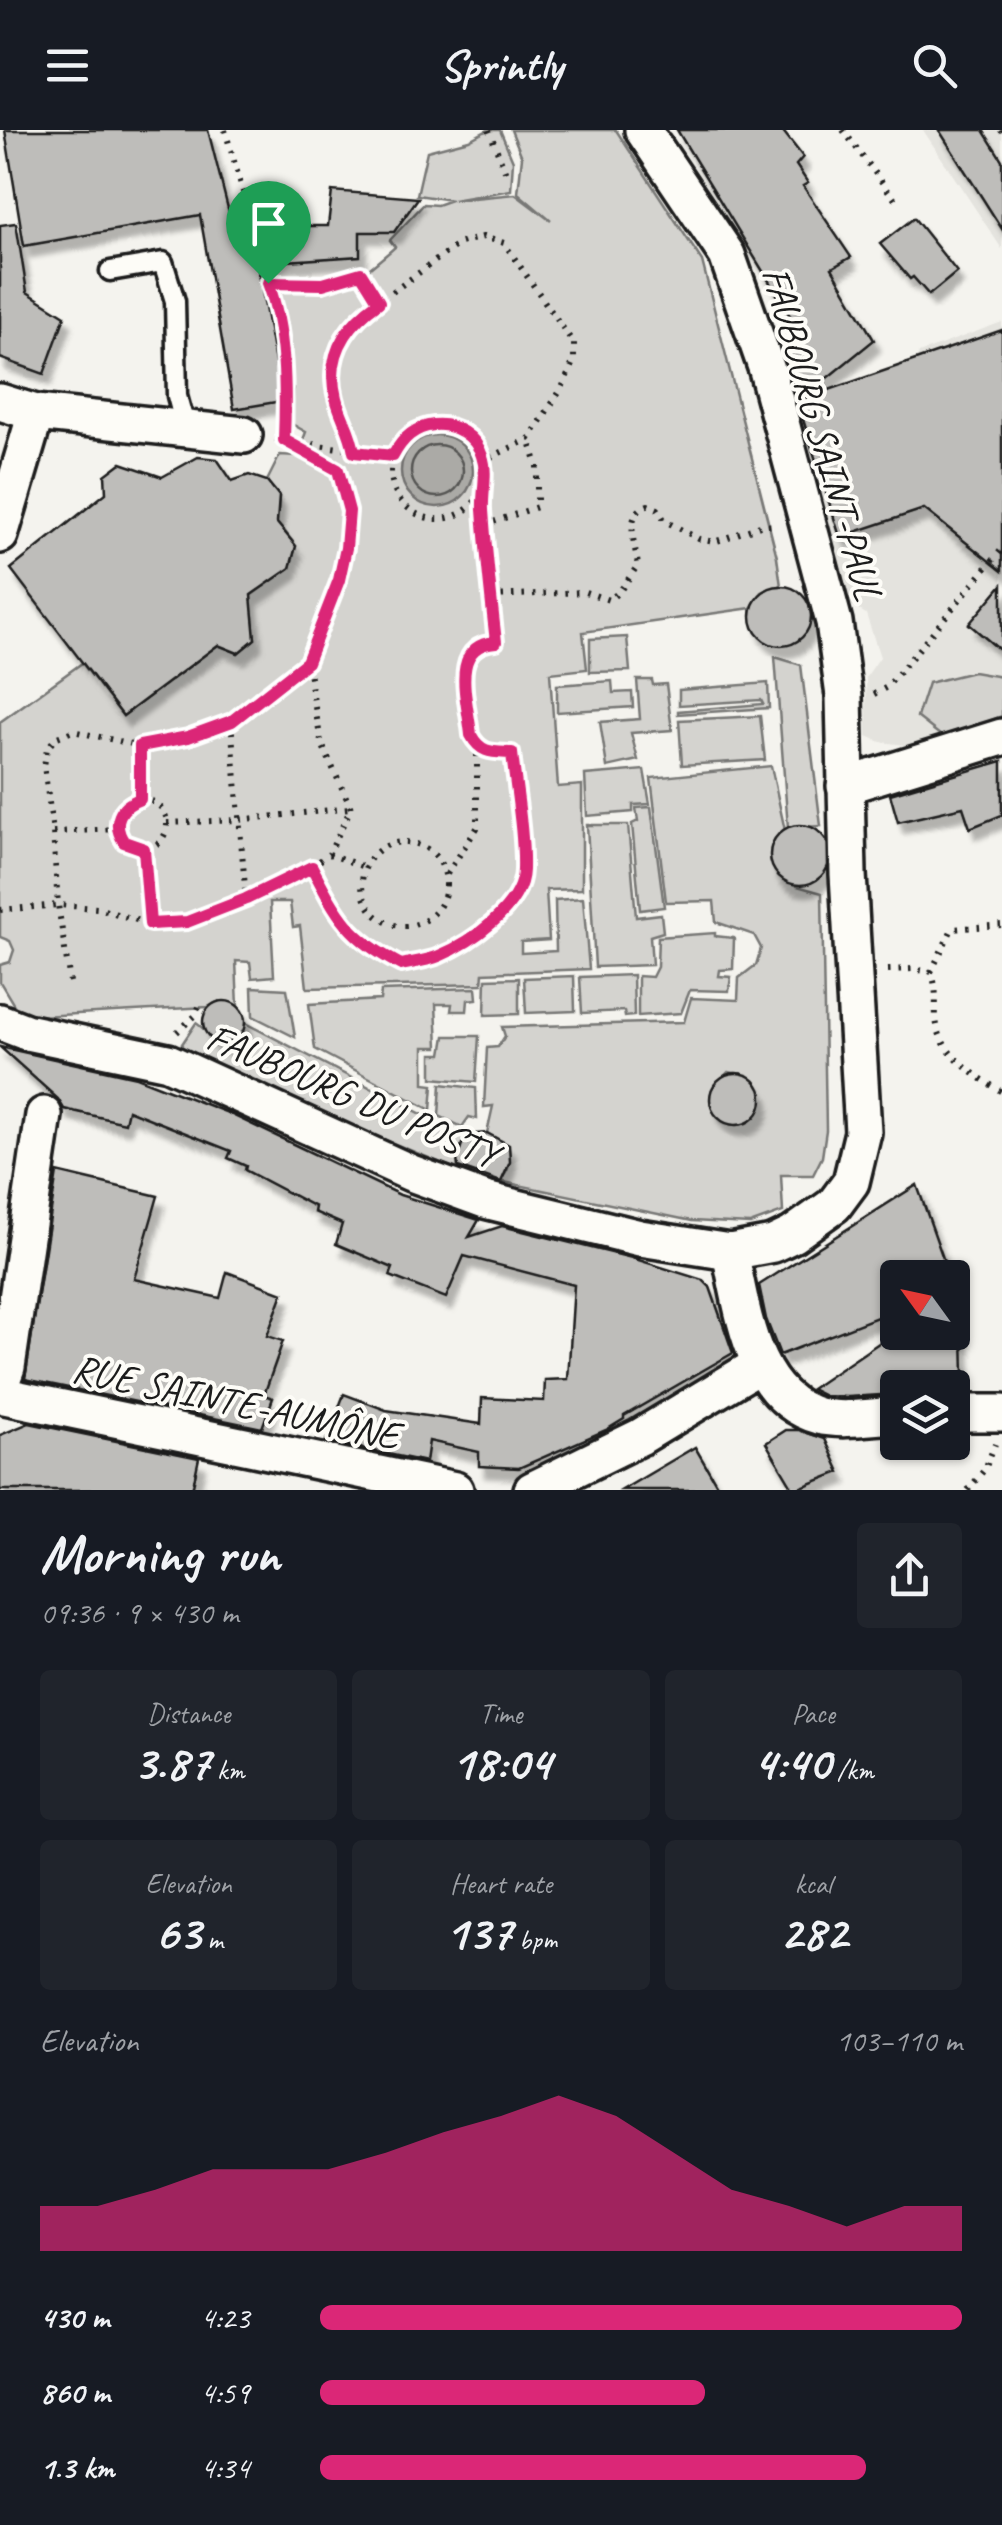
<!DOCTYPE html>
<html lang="en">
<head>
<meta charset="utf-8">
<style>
	:root { --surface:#171b24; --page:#20242c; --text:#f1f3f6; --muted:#9ea1a6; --accent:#db2777 }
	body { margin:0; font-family:Caveat,sans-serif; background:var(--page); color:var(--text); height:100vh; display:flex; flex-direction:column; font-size:38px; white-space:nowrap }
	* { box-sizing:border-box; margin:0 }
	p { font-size:32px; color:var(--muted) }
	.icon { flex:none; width:55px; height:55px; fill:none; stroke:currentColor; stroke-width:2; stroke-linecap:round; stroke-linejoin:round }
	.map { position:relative; height:1360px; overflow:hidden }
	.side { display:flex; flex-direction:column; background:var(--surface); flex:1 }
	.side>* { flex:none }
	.needle { width:65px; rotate:303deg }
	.controls { position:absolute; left:880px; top:1130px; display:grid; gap:20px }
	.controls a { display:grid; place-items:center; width:90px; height:90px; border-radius:10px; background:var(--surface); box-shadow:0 2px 8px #0004; font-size:50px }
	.pin { position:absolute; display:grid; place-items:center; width:85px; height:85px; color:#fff; margin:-102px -42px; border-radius:50% 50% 50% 0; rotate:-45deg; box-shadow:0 0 10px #0007 }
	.pin .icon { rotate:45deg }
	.round { display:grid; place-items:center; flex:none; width:105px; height:105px; border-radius:10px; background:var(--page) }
	.headline { display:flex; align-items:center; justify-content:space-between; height:170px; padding:0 40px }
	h1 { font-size:55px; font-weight:700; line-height:75px }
	.metrics { display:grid; grid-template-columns:repeat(3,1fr); gap:15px; height:170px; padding:10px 40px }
	.metrics div { display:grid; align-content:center; border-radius:10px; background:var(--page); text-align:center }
	.metrics b { font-size:50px; font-weight:700 }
	.metrics small { font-size:28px; font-weight:400 }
	.metrics p { font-size:28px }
	.chart { height:280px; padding:20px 40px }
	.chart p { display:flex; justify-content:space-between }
	.chart svg { width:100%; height:180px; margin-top:10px; fill:var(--accent); opacity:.7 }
	ul { padding:0 40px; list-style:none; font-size:32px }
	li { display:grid; grid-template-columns:160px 120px 1fr; align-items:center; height:75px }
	li i { height:25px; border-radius:12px; background:var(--accent) }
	header { display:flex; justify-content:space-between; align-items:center; height:130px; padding:0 40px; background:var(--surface); font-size:45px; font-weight:700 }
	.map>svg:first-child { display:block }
	.built { fill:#e4e3de }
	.green { fill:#d4d3cf; stroke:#787876; stroke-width:2.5; fill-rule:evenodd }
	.water { fill:#abaaa6; stroke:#72716f; stroke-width:2.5 }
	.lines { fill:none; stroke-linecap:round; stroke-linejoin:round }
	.shore { stroke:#555553; stroke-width:2.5 }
	.building { fill:#bebdba; stroke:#1c1c1c; stroke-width:2.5; filter:url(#shadow) }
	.lane-casing { stroke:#1c1c1c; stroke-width:25 }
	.street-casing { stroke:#1c1c1c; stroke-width:42 }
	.path { stroke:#1c1c1c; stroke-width:6; stroke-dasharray:2.5 8; stroke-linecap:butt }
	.lane { stroke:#fdfcf7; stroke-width:18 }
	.street { stroke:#fdfcf7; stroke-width:35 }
	.route-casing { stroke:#fff; stroke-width:20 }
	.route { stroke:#db2777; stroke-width:12 }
	.labels { text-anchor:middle; stroke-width:8; stroke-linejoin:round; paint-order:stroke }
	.street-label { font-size:40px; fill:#1c1c1c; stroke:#fdfcf7 }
</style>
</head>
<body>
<header><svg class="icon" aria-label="menu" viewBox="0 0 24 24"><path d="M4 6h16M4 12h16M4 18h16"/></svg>Sprintly<svg class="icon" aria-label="search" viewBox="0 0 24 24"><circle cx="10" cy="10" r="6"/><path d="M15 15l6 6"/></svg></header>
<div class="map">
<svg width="1002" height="1360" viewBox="0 0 1002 1360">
	<defs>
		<filter id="shadow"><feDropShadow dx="6" dy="11" stdDeviation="2.5" flood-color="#0004"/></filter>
	</defs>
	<rect width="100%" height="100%" fill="#f4f3ee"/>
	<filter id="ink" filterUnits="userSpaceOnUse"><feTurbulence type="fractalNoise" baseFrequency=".01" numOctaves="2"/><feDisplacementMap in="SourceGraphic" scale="20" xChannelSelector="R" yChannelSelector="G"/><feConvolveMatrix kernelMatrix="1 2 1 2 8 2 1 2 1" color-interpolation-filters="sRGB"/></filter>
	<g filter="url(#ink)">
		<!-- built -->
		<g class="built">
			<path d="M923,0H1002V119Z"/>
			<path d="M1002,192V586L946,608L913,616L881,612L867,606L866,547L880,527L866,484L848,473L795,290L882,272L903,260L919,223Z"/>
		</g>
		<!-- green -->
		<g class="green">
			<path d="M488,0H500L513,31L511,60L453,70L515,64L551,91L518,63L522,27L511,0H616L702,131L777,427L781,456L762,462L751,478L583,502L587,539L550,543L558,657L582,655V759L546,760L549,810L521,812V823L556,821L555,770L583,768L589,839L483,843L482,854L307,858L300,796L293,797L290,772H270L274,846L252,848L250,832L236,831L238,876L219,871L208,877L21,887L0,852V835L10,832L14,820L10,811L0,807V592L82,533L123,586L218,515L238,523L255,509L253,487L243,471L290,438L296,416L283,399L269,400L278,384L279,366L267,351L280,325L297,326L306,302L292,294L293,261L278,158C336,169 353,153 395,117L390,110L424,74L437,75L451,70L417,65L427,21L469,10Z"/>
			<path d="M627,507L630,541L590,542V509Z"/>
			<path d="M775,527L801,535L821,696L788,698Z"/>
			<path d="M973,542L1002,547V586L945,609L917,587L928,553Z"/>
			<path d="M637,550H652L653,555L666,554L672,600L631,603L638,630L607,637L600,592L640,589Z"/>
			<path d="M612,551L613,563L632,562L633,577L557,582V555Z"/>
			<path d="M768,553L769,578L678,584V581L763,574L761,570L679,575V560Z"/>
			<path d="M760,586L765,630L682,635L679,590Z"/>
			<path d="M771,636L797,756L822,763L826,1000L822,1027L813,1045H781L783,1082L750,1094L692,1091L499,1051C510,1042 512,1028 508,1015L487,1003L493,976L484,977L487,918L498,917L505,906L502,897L684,892L691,868L738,870L739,848L756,835L761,818L754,805L716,792L714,771L666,772L651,648ZM728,942L747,945L762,964L758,982L746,993L724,992L713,981L712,960Z"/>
			<path d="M644,640L650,674L633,675V682L587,686L585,645Z"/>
			<path d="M651,677L664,777L640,780L632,694L638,691L636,678Z"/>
			<path d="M587,695H628L636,787L661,784L663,802L650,806L652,835L595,837Z"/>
			<path d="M715,803V806L734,808L733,839L720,840L719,846L731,847L729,861L690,860L681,883L638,886V846L652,847L657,837L658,807Z"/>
			<path d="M633,845L634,886L625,887L624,881L582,883L580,847Z"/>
			<path d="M574,846L575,881L526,883L524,848Z"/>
			<path d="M519,848V884L485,885L486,849Z"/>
			<path d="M252,857L287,859L295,907L253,886Z"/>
			<path d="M476,858L477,869L468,870L467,881H451L452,874H436L438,917H424V954L433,955L431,980L315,919L309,874L380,870L381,861Z"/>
			<path d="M196,893C212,903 216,923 239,908L245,893L468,1008L459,1020L458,1040L180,925V917Z"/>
			<path d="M445,906H479L476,952L432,948V924H442Z"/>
			<path d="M441,954L476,958L477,989L469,987L462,997L439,986Z"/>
		</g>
		<!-- water -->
		<circle class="water" cx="437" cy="341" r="36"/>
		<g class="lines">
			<!-- shore -->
			<circle class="shore" cx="437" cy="341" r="26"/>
		</g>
		<!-- building -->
		<g class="building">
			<path d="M5,0H208L234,102L255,96H328L332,61L418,68L394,102H360V126L257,133L282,271L234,279L200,85L24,116Z"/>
			<path d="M677,0H782L803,27L796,35L808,53L803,56L851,127L832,138L874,210L800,270L1002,200V441L924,379L840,407L795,264L788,214L806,212Z"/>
			<path d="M939,0H983L1002,30V99Z"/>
			<path d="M914,88L957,142L929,165L913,147L910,149L880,114Z"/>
			<path d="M16,93L27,162L65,186L44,244L0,228V95Z"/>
			<path d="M198,327L217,329L232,351L249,345L267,351L279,366L277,393L296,416L290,438L251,465L255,509L238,523L218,515L123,586L11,439L106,363L105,345L121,333L162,347Z"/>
			<path d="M1002,455V522L969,494Z"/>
			<circle cx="781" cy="486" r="30"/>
			<path d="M1002,631V685L970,698L963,677L898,692L890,664Z"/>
			<circle cx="800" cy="725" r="30"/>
			<circle cx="224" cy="892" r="21"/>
			<path d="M0,917L136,947L228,983L400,1065L479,1090L469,1107L502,1096L632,1128L703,1150L710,1157L733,1223L624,1286V1289L606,1300L519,1338L479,1336V1322L429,1311L426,1332L326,1311L344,1264L386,1280L481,1294L482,1268L544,1271L545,1250L568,1249L574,1155L464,1126L446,1168L390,1146L393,1138L336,1114L342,1094L314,1082L315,1077L245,1040L246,1036L228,1028L231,1021L128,980L125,993L64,979L58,969Z"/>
			<circle cx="736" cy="969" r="26"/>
			<path d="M487,1003L509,1015L510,1032L501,1052L458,1037L457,1029L462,1014L476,1004Z"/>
			<path d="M57,1042L158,1066L134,1149L220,1168L227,1142L283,1163L267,1206L283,1211L264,1265L273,1268L262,1298L25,1249Z"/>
			<path d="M917,1055L950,1148H898V1179L780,1225L766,1189L759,1155Z"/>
			<path d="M895,1202H963L964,1247L958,1258H898V1264L848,1267L825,1266L811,1259Z"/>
			<path d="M29,1293L199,1328L192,1360H0V1305Z"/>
			<path d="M786,1300H799L825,1309L840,1342L794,1360L766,1313Z"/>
			<path d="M695,1317L720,1360H622Z"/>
		</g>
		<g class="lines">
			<defs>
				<path id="lane" d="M110,141L163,132L175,171L177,266L186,299"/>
				<g id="street">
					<path d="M0,272L36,283L244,305"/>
					<path d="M0,405L36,283"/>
					<path d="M845,656L1002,607"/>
					<path d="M0,892L26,902L168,932L411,1043L485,1070L640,1108L730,1122L773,1114L792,1105L834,1075L851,1052L863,1002L848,744L844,566L834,492L767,240L727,125L643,0"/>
					<path d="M730,1122C743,1180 751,1267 819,1286C843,1292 873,1286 898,1285"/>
					<path d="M0,1256L7,1237L44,985"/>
					<path d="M0,1265L455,1360"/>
					<path d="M952,1283H1002"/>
					<path d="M532,1360L640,1307L759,1235"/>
				</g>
			</defs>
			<!-- lane casing -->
			<use href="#lane" class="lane-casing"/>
			<!-- street casing -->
			<use href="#street" class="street-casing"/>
			<!-- path -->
			<g class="path">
				<path d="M225,0L274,168L286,257L284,310L393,326"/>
				<path d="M489,0L508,48"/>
				<path d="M843,0L896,71"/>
				<path d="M1001,0L1002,2"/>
				<path d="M268,153L323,154L361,143L379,172"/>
				<circle cx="438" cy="342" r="47"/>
				<path d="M354,322L351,300L336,268L334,246L336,217L355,189L460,113L483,107L504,113L574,214V230L562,258L529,309L483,331"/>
				<path d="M484,395L537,377V335L529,309"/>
				<path d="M491,466L585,462L609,470L620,461L638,435C635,414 623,384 648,375L658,379L665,391L699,409L714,412L760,396L777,395"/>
				<path d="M874,564L887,557L1002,419"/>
				<path d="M231,591L246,769"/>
				<path d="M140,669L141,616"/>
				<circle cx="142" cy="694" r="25"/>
				<path d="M167,693L238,690L350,678"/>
				<path d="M53,702L118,699"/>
				<circle cx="404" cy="754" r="42"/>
				<path d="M144,719L150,794"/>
				<path d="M329,724L364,737"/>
				<path d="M311,737C338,787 348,808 401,835C413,832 427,831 439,826C470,813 522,777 523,740C524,702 516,661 512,623C493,622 480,624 471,605C468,570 448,515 496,512L482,376L483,355"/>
				<path d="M447,744L477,698V617"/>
				<path d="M0,780L58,775L97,778L150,794L187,792L311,737L329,724L351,678L321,612L307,531"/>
				<path d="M888,840L913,839L931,842C938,859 935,871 936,888C939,925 974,944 1002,962"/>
				<path d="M931,842L952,799L1002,795"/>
				<path d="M70,852L58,775L53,702L44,636L47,618L57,607L73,601L141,616L211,601L231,591L261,570L307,531L339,450L346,418L349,381L338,340L284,310L275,309"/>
				<path d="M177,902L195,886L199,877"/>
				<path d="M968,1360L985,1339L995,1314"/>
			</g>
			<!-- lane -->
			<use href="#lane" class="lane"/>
			<!-- street -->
			<use href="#street" class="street"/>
		</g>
	</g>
	<g class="lines" filter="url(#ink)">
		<defs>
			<path id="route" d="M361,143L379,172C346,195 325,226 336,268C341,288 351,301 354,322L393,326C402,309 414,297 434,295C455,293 476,306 482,326C488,343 482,362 483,380C486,424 491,468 496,512C448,515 468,571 471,605C481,624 493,622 512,623C516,661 524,702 523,740C522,778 470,813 439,826C427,831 413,832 401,835C349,808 338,787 312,737L246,769L187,792L150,794L144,719L124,712C111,693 120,676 140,669V616L188,607L232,591L307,532L339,450L346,418L349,381L338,340L284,310C286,259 286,201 268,153L323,154Z"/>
		</defs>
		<!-- route casing -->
		<use href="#route" class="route-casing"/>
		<!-- route -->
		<use href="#route" class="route"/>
	</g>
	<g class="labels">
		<!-- street labels -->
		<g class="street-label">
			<text transform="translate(823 303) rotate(74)" y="14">FAUBOURG SAINT-PAUL</text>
			<text transform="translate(353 965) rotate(23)" y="14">FAUBOURG DU POSTY</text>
			<text transform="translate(236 1271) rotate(12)" y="14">RUE SAINTE-AUMÔNE</text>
		</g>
	</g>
</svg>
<div class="controls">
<a><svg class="needle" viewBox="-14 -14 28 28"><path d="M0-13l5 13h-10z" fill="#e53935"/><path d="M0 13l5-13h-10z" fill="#9ea1a6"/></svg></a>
<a><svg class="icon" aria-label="layers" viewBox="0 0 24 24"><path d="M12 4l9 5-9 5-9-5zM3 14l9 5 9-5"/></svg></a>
</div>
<div class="pin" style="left:268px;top:153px;background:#1e9e55"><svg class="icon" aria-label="arrive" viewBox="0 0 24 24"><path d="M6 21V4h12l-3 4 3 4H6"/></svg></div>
</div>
<section class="side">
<div class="headline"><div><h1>Morning run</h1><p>09:36 · 9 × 430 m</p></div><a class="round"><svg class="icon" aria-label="share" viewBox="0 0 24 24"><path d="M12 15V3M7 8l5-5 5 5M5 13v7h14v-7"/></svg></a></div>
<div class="metrics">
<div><p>Distance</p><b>3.87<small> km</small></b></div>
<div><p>Time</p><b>18:04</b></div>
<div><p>Pace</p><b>4:40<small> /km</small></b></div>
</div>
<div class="metrics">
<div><p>Elevation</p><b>63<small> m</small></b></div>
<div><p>Heart rate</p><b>137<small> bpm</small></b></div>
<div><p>kcal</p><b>282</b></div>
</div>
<div class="chart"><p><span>Elevation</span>103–110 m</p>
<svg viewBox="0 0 160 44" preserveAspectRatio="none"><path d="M0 44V33L10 33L20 29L30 24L40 24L50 24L60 20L70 15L80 11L90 6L100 11L110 20L120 29L130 33L140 38L150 33L160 33V44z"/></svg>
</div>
<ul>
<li><b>430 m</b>4:23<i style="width:100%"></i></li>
<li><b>860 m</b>4:59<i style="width:60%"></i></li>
<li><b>1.3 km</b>4:34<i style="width:85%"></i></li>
</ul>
</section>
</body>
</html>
